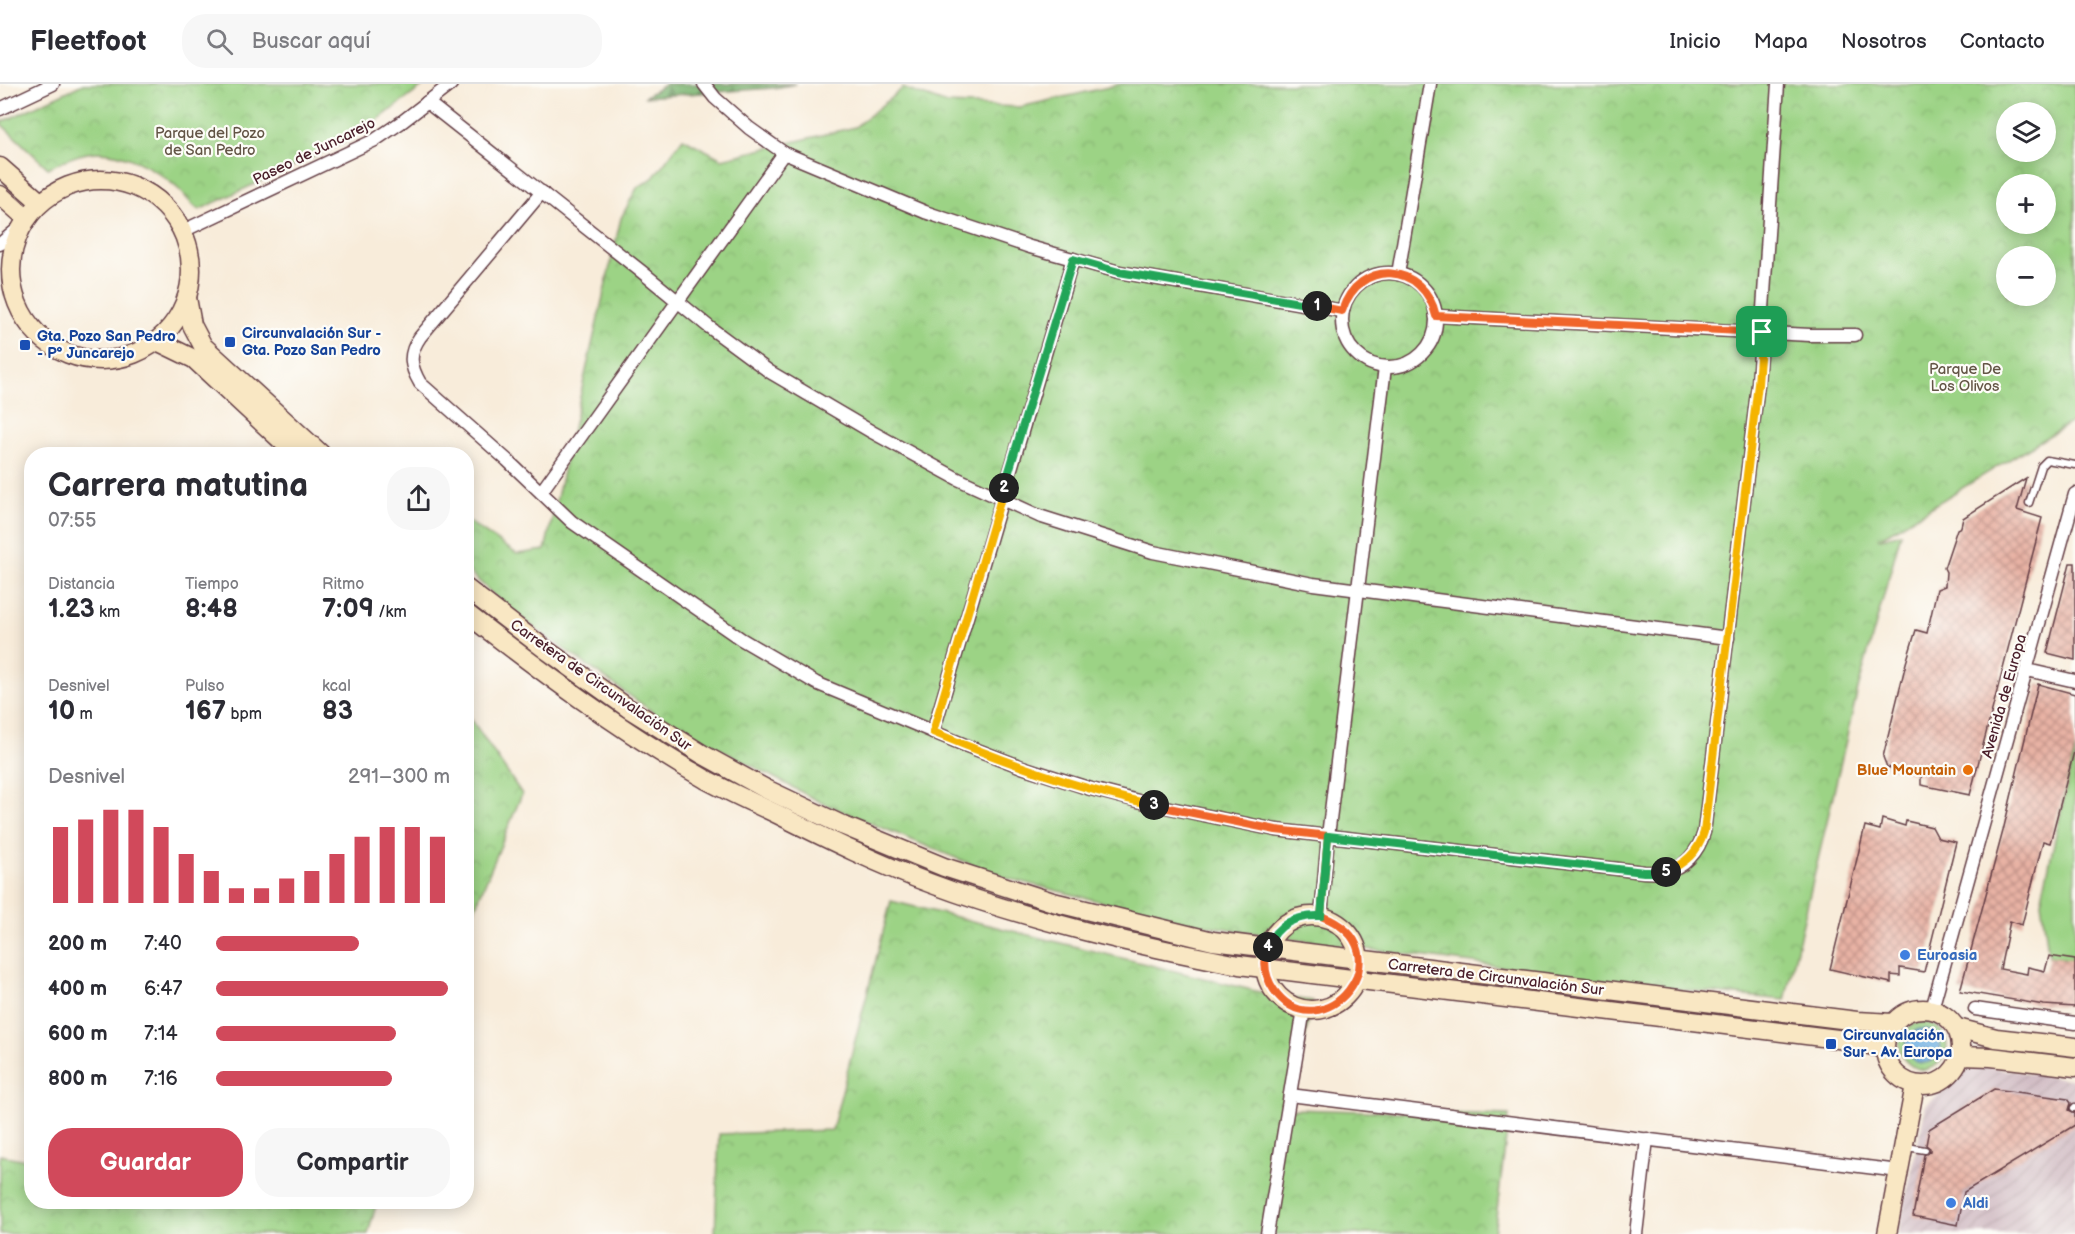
<!DOCTYPE html>
<html lang="es">
<head>
<meta charset="utf-8">
<style>
	:root { --surface:#fff; --page:#f7f7f7; --text:#2b2b33; --muted:#7c7c81; --line:#e1e1e2; --accent:#d1495b }
	body { margin:0; font-family:"Balsamiq Sans",sans-serif; background:var(--page); color:var(--text); height:100vh; display:flex; flex-direction:column; font-size:22px; white-space:nowrap }
	* { box-sizing:border-box; margin:0 }
	p { font-size:20px; color:var(--muted) }
	.icon { flex:none; width:33px; height:33px; fill:none; stroke:currentColor; stroke-width:2; stroke-linecap:round; stroke-linejoin:round }
	.map { position:relative; flex:1; overflow:hidden }
	.details { position:absolute; left:24px; top:363px; width:450px; height:762px; display:flex; flex-direction:column; background:var(--surface); border-radius:24px; box-shadow:0 3px 15px #0003 }
	.details>* { flex:none }
	.fabs { position:absolute; left:1996px; top:18px; display:grid; gap:12px }
	.fabs a { display:grid; place-items:center; width:60px; height:60px; border-radius:50%; background:var(--surface); box-shadow:0 3px 15px #0003; font-size:30px }
	.pin { position:absolute; display:grid; place-items:center; width:51px; height:51px; color:#fff; margin:-26px; border-radius:12px; box-shadow:0 3px 9px #0006 }
	.km { position:absolute; width:30px; height:30px; margin:-15px; border-radius:50%; background:#222; color:#fff; font-size:16px; line-height:30px; text-align:center }
	.round { display:grid; place-items:center; flex:none; width:63px; height:63px; border-radius:24px; background:var(--page) }
	.overview { display:flex; align-items:center; justify-content:space-between; height:102px; padding:0 24px }
	h1 { font-size:33px; font-weight:700; line-height:45px }
	.figures { display:grid; grid-template-columns:repeat(3,1fr); gap:9px; height:102px; padding:6px 24px }
	.figures div { display:grid; align-content:center }
	.figures b { font-size:26px; font-weight:700 }
	.figures small { font-size:16px; font-weight:400 }
	.figures p { font-size:16px }
	.chart { height:168px; padding:12px 24px }
	.chart p { display:flex; justify-content:space-between }
	.chart svg { width:100%; height:108px; margin-top:6px; stroke:var(--accent); stroke-width:6 }
	.primary-button { display:flex; gap:12px; margin-top:auto; padding:12px 24px }
	.primary-button a { flex:1; height:69px; border-radius:24px; background:var(--accent); color:#fff; font-size:24px; font-weight:700; line-height:69px; text-align:center }
	.primary-button a+a { background:var(--page); color:var(--text) }
	ul { padding:0 24px; list-style:none; font-size:20px }
	li { display:grid; grid-template-columns:96px 72px 1fr; align-items:center; height:45px }
	li i { height:15px; border-radius:8px; background:var(--accent) }
	header { display:flex; align-items:center; gap:36px; box-sizing:border-box; height:84px; padding:0 30px; background:var(--surface); border-bottom:2px solid var(--line) }
	header strong { font-size:28px }
	nav { display:flex; gap:33px; margin-inline-start:auto; font-size:21px }
	.search { width:420px; height:54px; background:var(--page); display:flex; align-items:center; gap:15px; box-sizing:border-box; padding:0 21px; border-radius:24px; color:var(--muted); font-size:22px }
	.map>svg:first-child { display:block }
	.industrial { fill:url(#industrial-furrows) }
	.green { fill:#9cd385; stroke:#737958; stroke-width:1.5 }
	.forest { fill:url(#forest-firs); stroke:#646a4e; stroke-width:1.5 }
	.park { fill:url(#park-crowns); stroke:#737958; stroke-width:1.5; fill-rule:evenodd }
	.water { fill:url(#water-waves); stroke:#5c6686; stroke-width:1.5 }
	.building { fill:url(#building-cross-hatch) }
	.lines { fill:none; stroke-linecap:round; stroke-linejoin:round }
	.lane-casing { stroke:#643e45; stroke-width:9 }
	.street-casing { stroke:#643e45; stroke-width:15 }
	.secondary-casing { stroke:#643e45; stroke-width:21 }
	.lane { stroke:#fff; stroke-width:6 }
	.street { stroke:#fff; stroke-width:12 }
	.secondary { stroke:#f9e7c3; stroke-width:18 }
	.split-1-casing { stroke:#fff; stroke-width:12 }
	.split-2-casing { stroke:#fff; stroke-width:12 }
	.split-3-casing { stroke:#fff; stroke-width:12 }
	.split-4-casing { stroke:#fff; stroke-width:12 }
	.split-5-casing { stroke:#fff; stroke-width:12 }
	.split-6-casing { stroke:#fff; stroke-width:12 }
	.split-1 { stroke:#f0652b; stroke-width:8 }
	.split-2 { stroke:#22a559; stroke-width:8 }
	.split-3 { stroke:#f5b400; stroke-width:8 }
	.split-4 { stroke:#f0652b; stroke-width:8 }
	.split-5 { stroke:#22a559; stroke-width:8 }
	.split-6 { stroke:#f5b400; stroke-width:8 }
	.transit-dot { fill:#1a4fb4; stroke:#fdfcf7; stroke-width:2 }
	.food-dot { fill:#e8710a; stroke:#fdfcf7; stroke-width:2 }
	.shop-dot { fill:#3f7fe0; stroke:#fdfcf7; stroke-width:2 }
	.labels { text-anchor:middle; stroke-width:4.5; stroke-linejoin:round; paint-order:stroke }
	.park-label { font-size:15px; fill:#635546; stroke:#fdfcf7 }
	.street-label { font-size:15px; fill:#4a1f2b; stroke:#fdfcf7 }
	.transit-label { font-size:15px; font-weight:bold; fill:#164399; stroke:#fdfcf7; text-anchor:start }
	.food-label { font-size:15px; font-weight:bold; fill:#c56008; stroke:#fdfcf7; text-anchor:end }
	.shop-label { font-size:15px; font-weight:bold; fill:#366cbe; stroke:#fdfcf7; text-anchor:start }
</style>
</head>
<body>
<header>
<strong>Fleetfoot</strong>
<div class="search"><svg class="icon" aria-label="search" viewBox="0 0 24 24"><circle cx="10" cy="10" r="6"/><path d="M15 15l6 6"/></svg>Buscar aquí</div>
<nav><a>Inicio</a><a>Mapa</a><a>Nosotros</a><a>Contacto</a></nav>
</header>
<div class="map">
<svg width="2075" height="1150" viewBox="0 0 2075 1150">
	<defs>
		<pattern id="industrial-furrows" width="10" height="10" patternUnits="userSpaceOnUse" patternTransform="scale(1.5)"><rect width="10" height="10" fill="#d2bdc5"/><path d="M-1 1l2-2M0 10L10 0M9 11l2-2" fill="none" stroke="#b6a2a9"/></pattern>
		<pattern id="forest-firs" width="22" height="20" patternUnits="userSpaceOnUse" patternTransform="scale(1.5)"><rect width="22" height="20" fill="#7db572"/><path d="M5 1l3.5 6h-7zM16 11l3.5 6h-7z" fill="#68935e"/></pattern>
		<pattern id="park-crowns" width="20" height="18" patternUnits="userSpaceOnUse" patternTransform="scale(1.5)"><rect width="20" height="18" fill="#9cd385"/><path d="M2 6a3 3 0 1 1 6 0M12 15a3 3 0 1 1 6 0" fill="none" stroke="#88b573"/></pattern>
		<pattern id="water-waves" width="16" height="10" patternUnits="userSpaceOnUse" patternTransform="scale(1.5)"><rect width="16" height="10" fill="#6daee1"/><path d="M0 5q4-4 8 0t8 0" fill="none" stroke="#5c8db7"/></pattern>
		<pattern id="building-cross-hatch" width="8" height="8" patternUnits="userSpaceOnUse" patternTransform="scale(1.5)"><rect width="8" height="8" fill="#e8b2a4"/><path d="M0 0l8 8M0 8l8-8" fill="none" stroke="#be9086"/></pattern>
	</defs>
	<rect width="100%" height="100%" fill="#fdfcf7"/>
	<filter id="ink" filterUnits="userSpaceOnUse"><feTurbulence type="fractalNoise" baseFrequency=".0167" numOctaves="2"/><feDisplacementMap in="SourceGraphic" scale="12" xChannelSelector="R" yChannelSelector="G"/><feConvolveMatrix kernelMatrix="1 2 1 2 8 2 1 2 1" color-interpolation-filters="sRGB"/></filter>
	<filter id="wash" filterUnits="userSpaceOnUse"><feTurbulence type="fractalNoise" baseFrequency=".008" numOctaves="4" result="noise"/><feDisplacementMap in="SourceGraphic" scale="24" xChannelSelector="R" yChannelSelector="G"/><feGaussianBlur stdDeviation="1.35" result="paint"/><feColorMatrix in="noise" values="0 0 0 0 0 0 0 0 0 0 0 0 0 0 0 0 0 1.4 0 .05"/><feComposite in="paint" operator="in"/></filter>
	<g filter="url(#wash)">
		<rect width="100%" height="100%" fill="#f8ecda"/>
		<!-- industrial -->
		<path class="industrial" d="M1974,981L2075,996V1150H1898L1926,1021Z"/>
		<!-- green -->
		<g class="green">
			<path d="M2075,664V876L2049,872L2041,818Z"/>
			<path d="M1924,938C1955,944 1954,980 1924,986C1891,981 1891,941 1924,938Z"/>
		</g>
		<!-- forest -->
		<path class="forest" d="M666,0H796L774,4L644,13Z"/>
		<!-- park -->
		<g class="park">
			<path d="M83,0H426L352,55L199,126C189,119 185,110 176,103C157,85 123,67 96,68C79,69 63,77 48,84L0,39Z"/>
			<path d="M1122,0H2075V336L1878,455L1901,449L1858,605L1785,916L1647,902L1291,855L1174,836L1002,793L822,719L660,633L512,528L467,486L466,436L517,470L545,466L621,134L637,104L653,94L683,54L722,75L855,43L903,4L947,20L1020,23ZM2007,28H2046V68H2007ZM2007,100H2046V140H2007ZM2007,172H2046V212H2007Z"/>
			<path d="M467,629L522,710L467,843Z"/>
			<path d="M891,817L1276,912L1313,917L1289,1025L1509,1031L1494,1150H715L719,1050L832,1046Z"/>
			<path d="M0,1071L31,1077L32,1118H377L368,1150H0Z"/>
		</g>
		<!-- water -->
		<circle class="water" cx="1923" cy="962" r="17"/>
		<g id="blocks">
			<!-- building -->
			<g class="building">
				<path d="M2026,394L2017,426L2042,434L1970,711L1921,701V691L1887,683L1883,673L1906,579L1916,546L1927,549L1937,505L1945,502L1946,488L1944,484L1957,445L1961,443L1963,434Z"/>
				<path d="M2070,479H2075V576L2047,569Z"/>
				<path d="M2038,600L2075,610V664L2050,759L2043,757L2022,841L2010,837L2000,885L2027,890L2028,883L2045,887L2049,872L2075,876V923L2044,921L1960,907L2003,747Z"/>
				<path d="M1882,735L1905,742L1906,737L1932,743L1938,754L1956,758L1924,888L1900,884V892L1891,891V899L1830,885L1865,742L1880,746Z"/>
				<path d="M1994,1005L2068,1015L2071,1019L2069,1026L2075,1029V1041L1964,1108L1958,1141L1913,1132L1924,1071L1930,1067V1064L1926,1061L1929,1045Z"/>
			</g>
		</g>
	</g>
	<g filter="url(#ink)">
		<use href="#blocks" fill-opacity="0" stroke="#643e45" stroke-width="1.5"/>
		<g class="lines">
			<defs>
				<g id="lane">
					<path d="M2029,419L2041,382L2047,376L2075,381"/>
					<path d="M2074,1024L2075,1023"/>
					<path d="M1907,1063L1925,1066"/>
				</g>
				<g id="street">
					<path d="M704,0L715,14L749,44L784,69L925,128L1030,163L1119,188L1343,227"/>
					<path d="M427,18L642,188L709,243L770,288L872,348L958,395L1039,432L1153,468L1313,500L1728,554"/>
					<path d="M0,25L53,0"/>
					<path d="M542,108L420,253C408,270 410,282 420,299L507,376L572,438L741,555L816,599L967,662L1022,683L1091,705L1146,719L1276,746L1644,788C1651,788 1658,789 1664,788C1684,786 1699,766 1704,748L1758,300L1778,0"/>
					<path d="M183,147L375,56L403,37L451,0"/>
					<path d="M0,160L20,143"/>
					<circle cx="1389" cy="236" r="47"/>
					<path d="M1398,190L1430,0"/>
					<path d="M1436,232L1810,251H1855"/>
					<path d="M541,408L784,69"/>
					<path d="M2027,586L2075,597"/>
					<path d="M933,648L1073,175"/>
					<path d="M1321,832L1328,752L1385,283"/>
					<path d="M1932,925L2075,410"/>
					<path d="M1975,925L2075,939"/>
					<path d="M1290,1011L1899,1087"/>
					<path d="M1267,1150L1304,925"/>
					<path d="M1636,1150L1647,1055"/>
				</g>
				<g id="secondary">
					<path d="M0,83L40,118"/>
					<circle cx="101" cy="186" r="90"/>
					<path d="M0,111L26,134"/>
					<path d="M187,214L192,241L203,262L321,370"/>
					<path d="M157,257L194,275L296,370"/>
					<path d="M466,504L545,565L628,624L702,670L766,705L844,742L944,783L1053,818L1213,857L1857,937L1893,939"/>
					<path d="M466,529C543,589 621,647 705,695C729,708 754,719 779,731C829,756 880,781 932,800C1032,837 1135,861 1239,881L1854,957L1885,965"/>
					<circle cx="1312" cy="879" r="47"/>
					<circle cx="1923" cy="963" r="38"/>
					<path d="M1957,944L1996,954L2075,963"/>
					<path d="M1961,972L1991,973L2075,983"/>
					<path d="M1887,1150L1915,1001"/>
				</g>
			</defs>
			<!-- lane casing -->
			<use href="#lane" class="lane-casing"/>
			<!-- street casing -->
			<use href="#street" class="street-casing"/>
			<!-- secondary casing -->
			<use href="#secondary" class="secondary-casing"/>
			<!-- lane -->
			<use href="#lane" class="lane"/>
			<!-- street -->
			<use href="#street" class="street"/>
			<!-- secondary -->
			<use href="#secondary" class="secondary"/>
		</g>
	</g>
	<g class="lines" filter="url(#ink)">
		<defs>
			<path id="split-1" d="M1317,222L1342,227C1359,174 1424,178 1436,232L1762,248"/>
			<path id="split-2" d="M1004,404L1073,175L1119,188L1317,222"/>
			<path id="split-3" d="M1004,404L933,648C1005,678 1078,705 1154,721"/>
			<path id="split-4" d="M1154,721L1276,746L1328,752L1321,832C1412,866 1320,971 1274,906C1265,893 1263,878 1268,863"/>
			<path id="split-5" d="M1268,863C1276,839 1298,831 1321,832L1328,752L1644,788H1666"/>
			<path id="split-6" d="M1666,788C1685,779 1698,769 1704,748L1758,300L1762,248"/>
		</defs>
		<!-- split-1 casing -->
		<use href="#split-1" class="split-1-casing"/>
		<!-- split-2 casing -->
		<use href="#split-2" class="split-2-casing"/>
		<!-- split-3 casing -->
		<use href="#split-3" class="split-3-casing"/>
		<!-- split-4 casing -->
		<use href="#split-4" class="split-4-casing"/>
		<!-- split-5 casing -->
		<use href="#split-5" class="split-5-casing"/>
		<!-- split-6 casing -->
		<use href="#split-6" class="split-6-casing"/>
		<!-- split-1 -->
		<use href="#split-1" class="split-1"/>
		<!-- split-2 -->
		<use href="#split-2" class="split-2"/>
		<!-- split-3 -->
		<use href="#split-3" class="split-3"/>
		<!-- split-4 -->
		<use href="#split-4" class="split-4"/>
		<!-- split-5 -->
		<use href="#split-5" class="split-5"/>
		<!-- split-6 -->
		<use href="#split-6" class="split-6"/>
	</g>
	<!-- markers -->
	<g class="transit-dot">
		<rect x="224" y="252" width="12" height="12" rx="3"/>
		<rect x="19" y="255" width="12" height="12" rx="3"/>
		<rect x="1825" y="954" width="12" height="12" rx="3"/>
	</g>
	<circle class="food-dot" cx="1968" cy="686" r="6"/>
	<g class="shop-dot">
		<circle cx="1905" cy="871" r="6"/>
		<circle cx="1951" cy="1119" r="6"/>
	</g>
	<g class="labels">
		<!-- park labels -->
		<g class="park-label">
			<text x="210" y="54">Parque del Pozo<tspan x="210" dy="17">de San Pedro</tspan></text>
			<text x="1965" y="290">Parque De<tspan x="1965" dy="17">Los Olivos</tspan></text>
		</g>
		<!-- street labels -->
		<g class="street-label">
			<text transform="translate(314 67) rotate(-26)" y="5">Paseo de Juncarejo</text>
			<text transform="translate(601 601) rotate(35)" y="5">Carretera de Circunvalación Sur</text>
			<text transform="translate(2004 612) rotate(-74)" y="5">Avenida de Europa</text>
			<text transform="translate(1496 893) rotate(7)" y="5">Carretera de Circunvalación Sur</text>
		</g>
		<!-- transit labels -->
		<g class="transit-label">
			<text x="242" y="254">Circunvalación Sur -<tspan x="242" dy="17">Gta. Pozo San Pedro</tspan></text>
			<text x="37" y="257">Gta. Pozo San Pedro<tspan x="37" dy="17">- Pº Juncarejo</tspan></text>
			<text x="1843" y="956">Circunvalación<tspan x="1843" dy="17">Sur - Av. Europa</tspan></text>
		</g>
		<!-- food labels -->
		<g class="food-label">
			<text x="1956" y="691">Blue Mountain</text>
		</g>
		<!-- shop labels -->
		<g class="shop-label">
			<text x="1917" y="876">Euroasia</text>
			<text x="1963" y="1124">Aldi</text>
		</g>
	</g>
</svg>
<div class="fabs">
<a><svg class="icon" aria-label="layers" viewBox="0 0 24 24"><path d="M12 4l9 5-9 5-9-5zM3 14l9 5 9-5"/></svg></a>
<a>+</a>
<a>−</a>
</div>
<div class="pin" style="left:1762px;top:248px;background:#1e9e55"><svg class="icon" aria-label="arrive" viewBox="0 0 24 24"><path d="M6 21V4h12l-3 4 3 4H6"/></svg></div>
<b class="km" style="left:1317px;top:222px">1</b>
<b class="km" style="left:1004px;top:404px">2</b>
<b class="km" style="left:1154px;top:721px">3</b>
<b class="km" style="left:1268px;top:863px">4</b>
<b class="km" style="left:1666px;top:788px">5</b>
<section class="details">
<div class="overview"><div><h1>Carrera matutina</h1><p>07:55</p></div><a class="round"><svg class="icon" aria-label="share" viewBox="0 0 24 24"><path d="M12 15V3M7 8l5-5 5 5M5 13v7h14v-7"/></svg></a></div>
<div class="figures">
<div><p>Distancia</p><b>1.23<small> km</small></b></div>
<div><p>Tiempo</p><b>8:48</b></div>
<div><p>Ritmo</p><b>7:09<small> /km</small></b></div>
</div>
<div class="figures">
<div><p>Desnivel</p><b>10<small> m</small></b></div>
<div><p>Pulso</p><b>167<small> bpm</small></b></div>
<div><p>kcal</p><b>83</b></div>
</div>
<div class="chart"><p><span>Desnivel</span>291–300 m</p>
<svg viewBox="0 0 160 44" preserveAspectRatio="none"><path d="M5 44V13M15 44V10M25 44V6M35 44V6M45 44V13M55 44V24M65 44V31M75 44V38M85 44V38M95 44V34M105 44V31M115 44V24M125 44V17M135 44V13M145 44V13M155 44V17"/></svg>
</div>
<ul>
<li><b>200 m</b>7:40<i style="width:61%"></i></li>
<li><b>400 m</b>6:47<i style="width:99%"></i></li>
<li><b>600 m</b>7:14<i style="width:77%"></i></li>
<li><b>800 m</b>7:16<i style="width:75%"></i></li>
</ul>
<div class="primary-button"><a>Guardar</a><a>Compartir</a></div>
</section>
</div>
</body>
</html>
